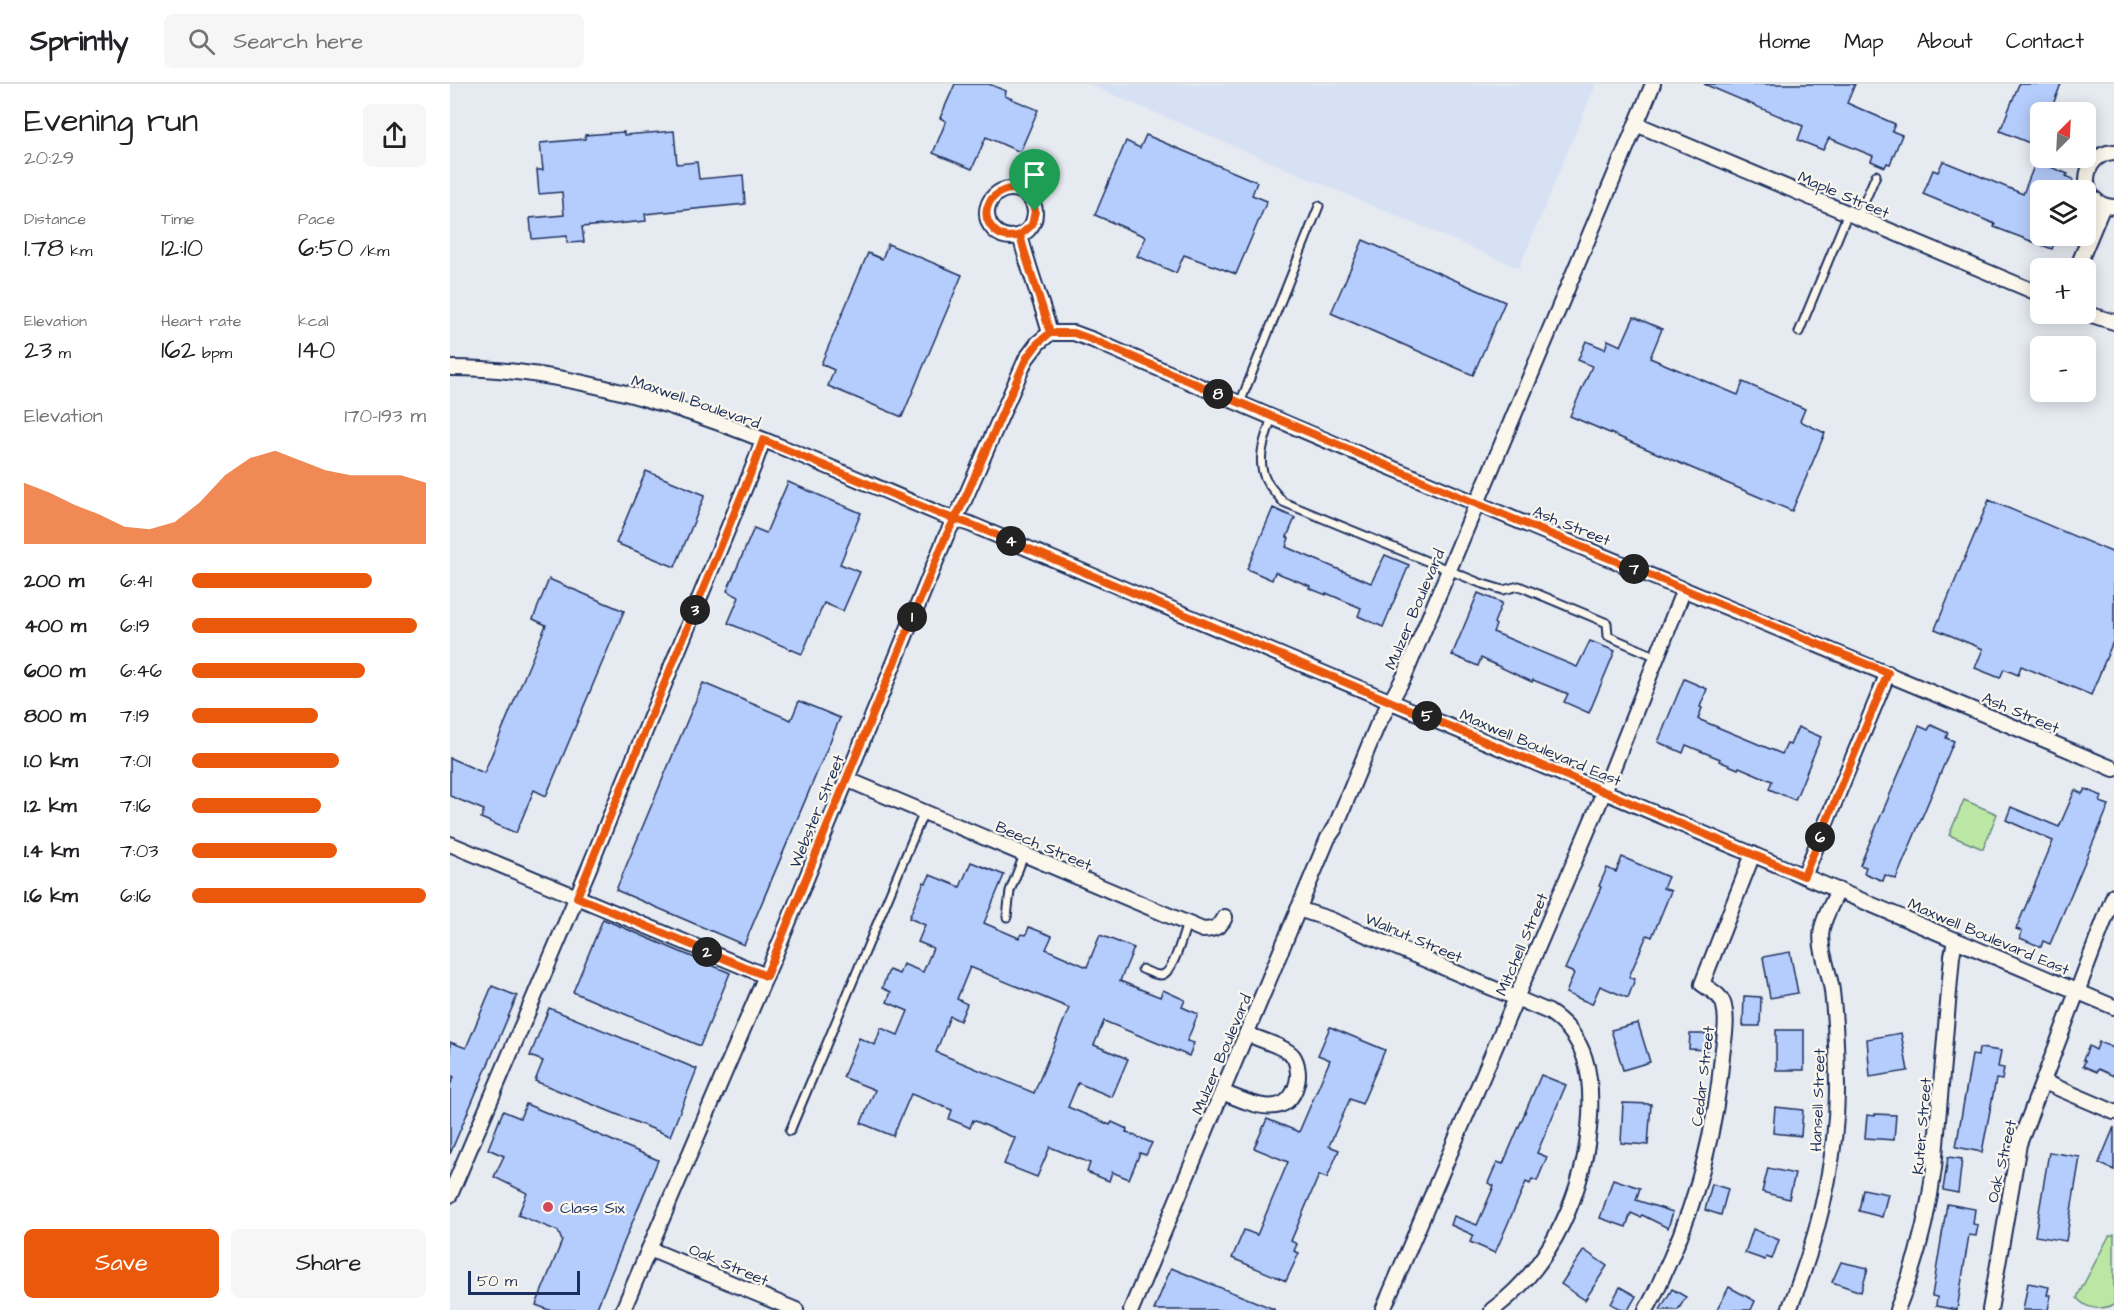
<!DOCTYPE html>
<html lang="en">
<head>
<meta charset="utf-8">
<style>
	:root { --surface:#fff; --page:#f6f6f6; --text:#202124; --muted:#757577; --line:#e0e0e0; --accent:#ea580c }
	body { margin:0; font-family:"Architects Daughter",sans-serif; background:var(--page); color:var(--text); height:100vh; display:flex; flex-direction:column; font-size:22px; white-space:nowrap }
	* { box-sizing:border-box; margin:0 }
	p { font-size:20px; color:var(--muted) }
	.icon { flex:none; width:33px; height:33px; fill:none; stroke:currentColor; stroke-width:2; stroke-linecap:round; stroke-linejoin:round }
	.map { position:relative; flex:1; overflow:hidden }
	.sheet { display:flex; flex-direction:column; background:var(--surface); width:450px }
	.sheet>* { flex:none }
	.needle { width:39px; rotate:24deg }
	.buttons { position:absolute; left:1580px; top:18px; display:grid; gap:12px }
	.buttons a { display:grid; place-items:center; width:66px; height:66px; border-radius:9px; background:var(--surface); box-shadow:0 3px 15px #0003; font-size:30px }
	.scale { position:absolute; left:18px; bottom:15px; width:112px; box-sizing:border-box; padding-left:6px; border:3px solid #1b2f5e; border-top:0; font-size:16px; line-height:21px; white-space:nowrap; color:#1b2f5e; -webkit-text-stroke:4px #fbf7ec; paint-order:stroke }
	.pin { position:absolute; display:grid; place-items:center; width:51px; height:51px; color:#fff; margin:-62px -26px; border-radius:50% 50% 50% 0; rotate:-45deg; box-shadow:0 0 6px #0007 }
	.pin .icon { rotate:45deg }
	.km { position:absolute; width:30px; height:30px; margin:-15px; border-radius:50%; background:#222; color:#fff; font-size:16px; line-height:30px; text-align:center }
	.round { display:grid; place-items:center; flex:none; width:63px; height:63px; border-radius:9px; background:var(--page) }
	.head { display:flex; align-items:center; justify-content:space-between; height:102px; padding:0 24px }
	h1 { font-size:33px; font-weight:600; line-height:45px }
	.metrics { display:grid; grid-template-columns:repeat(3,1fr); gap:9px; height:102px; padding:6px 24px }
	.metrics div { display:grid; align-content:center }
	.metrics b { font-size:26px; font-weight:600 }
	.metrics small { font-size:16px; font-weight:400 }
	.metrics p { font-size:16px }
	.chart { height:168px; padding:12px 24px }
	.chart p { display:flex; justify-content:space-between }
	.chart svg { width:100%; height:108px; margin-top:6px; fill:var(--accent); opacity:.7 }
	.button { display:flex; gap:12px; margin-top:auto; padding:12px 24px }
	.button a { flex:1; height:69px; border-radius:9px; background:var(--accent); color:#fff; font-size:24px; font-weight:600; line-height:69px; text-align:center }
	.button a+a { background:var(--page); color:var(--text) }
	ul { padding:0 24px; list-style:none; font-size:20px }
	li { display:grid; grid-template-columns:96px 72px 1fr; align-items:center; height:45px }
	li i { height:15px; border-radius:8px; background:var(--accent) }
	header { display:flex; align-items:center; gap:36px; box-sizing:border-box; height:84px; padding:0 30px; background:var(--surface); border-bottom:2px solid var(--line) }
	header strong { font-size:28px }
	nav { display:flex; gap:33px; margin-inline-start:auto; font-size:21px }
	.search { width:420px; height:54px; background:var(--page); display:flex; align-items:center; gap:15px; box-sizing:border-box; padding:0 21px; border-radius:9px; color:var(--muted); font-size:22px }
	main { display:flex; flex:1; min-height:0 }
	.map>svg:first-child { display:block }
	.built { fill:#d7e1f4 }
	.green { fill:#bae7a4; stroke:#6a8b81; stroke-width:1.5 }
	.building { fill:#b5cdfc; stroke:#1b2f5e; stroke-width:1.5; fill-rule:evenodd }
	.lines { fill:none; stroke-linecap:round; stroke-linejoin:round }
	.service-casing { stroke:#1b2f5e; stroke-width:11 }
	.minor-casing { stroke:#1b2f5e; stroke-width:18 }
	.service { stroke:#fbf7ec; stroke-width:7 }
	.minor { stroke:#fbf7ec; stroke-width:14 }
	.route-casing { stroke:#fff; stroke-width:12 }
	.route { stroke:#ea580c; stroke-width:8 }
	.poi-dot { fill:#d1495b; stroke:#fbf7ec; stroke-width:2 }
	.labels { text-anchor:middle; stroke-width:4.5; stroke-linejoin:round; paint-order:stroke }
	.street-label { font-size:16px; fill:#1b2f5e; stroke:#fbf7ec }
	.poi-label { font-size:16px; fill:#1b2f5e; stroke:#fbf7ec; text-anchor:start }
</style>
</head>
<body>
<header>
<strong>Sprintly</strong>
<div class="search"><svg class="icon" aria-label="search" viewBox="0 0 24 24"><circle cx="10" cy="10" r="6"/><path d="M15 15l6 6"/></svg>Search here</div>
<nav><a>Home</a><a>Map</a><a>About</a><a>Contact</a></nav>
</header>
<main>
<section class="sheet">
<div class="head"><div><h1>Evening run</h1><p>20:29</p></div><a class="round"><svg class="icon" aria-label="share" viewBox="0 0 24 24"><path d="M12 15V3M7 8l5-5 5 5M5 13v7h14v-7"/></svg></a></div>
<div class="metrics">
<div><p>Distance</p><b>1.78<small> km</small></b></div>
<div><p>Time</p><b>12:10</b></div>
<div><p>Pace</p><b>6:50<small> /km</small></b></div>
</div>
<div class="metrics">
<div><p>Elevation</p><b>23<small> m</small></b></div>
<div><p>Heart rate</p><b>162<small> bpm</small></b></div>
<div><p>kcal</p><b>140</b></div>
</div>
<div class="chart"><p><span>Elevation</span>170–193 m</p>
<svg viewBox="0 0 160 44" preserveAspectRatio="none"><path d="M0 44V19L10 23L20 28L30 32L40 37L50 38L60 35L70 27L80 16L90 9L100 6L110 10L120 14L130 16L140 16L150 16L160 19V44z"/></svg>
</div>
<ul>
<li><b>200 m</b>6:41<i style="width:77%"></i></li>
<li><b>400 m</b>6:19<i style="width:96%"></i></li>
<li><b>600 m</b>6:46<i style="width:74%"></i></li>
<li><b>800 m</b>7:19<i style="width:54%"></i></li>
<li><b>1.0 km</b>7:01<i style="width:63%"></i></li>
<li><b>1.2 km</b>7:16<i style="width:55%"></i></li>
<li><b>1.4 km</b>7:03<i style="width:62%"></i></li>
<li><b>1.6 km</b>6:16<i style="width:100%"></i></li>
</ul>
<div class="button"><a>Save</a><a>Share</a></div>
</section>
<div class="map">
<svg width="1664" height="1226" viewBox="0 0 1664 1226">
	<rect width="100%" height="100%" fill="#e6eaf1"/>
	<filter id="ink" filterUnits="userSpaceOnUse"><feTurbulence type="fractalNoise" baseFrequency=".0167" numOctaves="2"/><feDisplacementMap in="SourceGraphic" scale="12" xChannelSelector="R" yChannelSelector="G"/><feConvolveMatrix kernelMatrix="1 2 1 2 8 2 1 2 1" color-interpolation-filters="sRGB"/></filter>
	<g filter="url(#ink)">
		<!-- built -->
		<path class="built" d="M638,0H1146L1069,184Z"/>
		<!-- green -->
		<g class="green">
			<path d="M1514,716L1547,730L1533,765L1499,751Z"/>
			<path d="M1664,1150V1221C1649,1226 1637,1226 1627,1214L1629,1209L1659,1152Z"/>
		</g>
		<!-- building -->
		<g class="building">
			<path d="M505,0H539L556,7L555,12L588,26L570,68L536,53L522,85L483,69L496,37L490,34Z"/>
			<path d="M1254,0H1405L1397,19L1445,40L1442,47L1452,51L1440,80L1437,79L1435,83L1421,77L1423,72L1379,54L1373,66L1348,56L1353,42Z"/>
			<path d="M1569,0H1611L1600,28H1590V49L1587,48L1582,60L1550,47Z"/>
			<path d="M224,47L227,80L247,78L249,95L293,91L295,120L195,130L196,137L132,143L134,158L117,159V152L82,155L80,134L114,131L112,108L89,110L87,86H93L90,59L135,55V51L174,48V51Z"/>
			<path d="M696,51L807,98L802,111L817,117L786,190L734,171L726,189L687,172L696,153L645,131L676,57L690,64Z"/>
			<path d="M1493,77L1573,110L1586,77L1618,90L1616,92L1623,95L1619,106H1590V152H1607L1602,165L1544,143L1545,140L1473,110L1483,86L1488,88Z"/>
			<path d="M913,156L1055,218L1023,291L881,229Z"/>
			<path d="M438,160L512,191L452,333L378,302L384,286L371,280L418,169L432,175Z"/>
			<path d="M1184,233L1212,245L1200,274L1288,311L1293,298L1355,325L1350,337L1375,349L1342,427L1120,332L1142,282L1128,276L1136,257L1155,265L1158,256L1171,262Z"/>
			<path d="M196,387L255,411L225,483L166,459Z"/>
			<path d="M338,398L411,429L390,480L410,488L393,527L374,519L352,570L278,539L289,513L277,507L304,444L316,449Z"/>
			<path d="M1539,416L1664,469V555L1641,611L1571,582L1568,591L1554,585L1550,594L1525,584L1533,565L1485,545Z"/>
			<path d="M823,424L845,434L837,453L839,454L836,463L921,499L935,471L959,481L933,543L908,532L911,524L876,509V511L859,504L860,502L825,488L822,496L797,485Z"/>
			<path d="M99,495L174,527L96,712L84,706L66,749L31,734L34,726L0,712V674L34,689L96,541L83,535Z"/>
			<path d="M1028,509L1052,519L1044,539L1046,541L1043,548L1127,583L1140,557L1165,567L1139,629L1114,618L1118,610L1083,596L1082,598L1031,574L1028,582L1002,571Z"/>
			<path d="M1234,595L1257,605L1250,623L1252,624L1248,635L1332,670L1337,660L1340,661L1348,643L1371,653L1345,716L1319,705L1322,697L1289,683L1288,685L1269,677L1270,675L1236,661L1233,669L1208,658Z"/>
			<path d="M253,599L341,636L349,617L390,634L294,861L166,806Z"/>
			<path d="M1481,641L1498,649L1496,654L1504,657L1446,795L1435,791L1433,797L1414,789L1416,783L1410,781L1469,642L1478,646Z"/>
			<path d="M1635,705L1652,712L1650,718L1659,721L1600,860L1593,857L1591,863L1570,854L1572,847L1566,845L1603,757L1556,736L1561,723L1609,743L1625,706L1632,710Z"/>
			<path d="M1172,773L1218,793L1213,804L1221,807L1202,853L1197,851L1179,893L1185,895L1178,914L1150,902L1142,920L1116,909L1124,889L1115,885L1151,803L1149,802L1157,784L1166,788Z"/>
			<path d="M521,778L554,791L534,839L569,854L571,850L576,851L579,843L602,852L596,865L637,883L650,851L684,864L670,897L710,913L713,906L735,916L732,923L748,930L737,957L744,959L739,972L654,937L644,961L678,975L662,1013L628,999L618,1023L660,1041L662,1038L677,1045L676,1048L702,1059L696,1071L690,1069L679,1095L662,1088L659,1097L637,1088L640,1079L600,1063L587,1093L554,1080L565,1054L523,1036L520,1044L514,1041L499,1035L502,1026L461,1010L443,1052L411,1039L425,1006L393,993L409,954L425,961L431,944L448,951L458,927L437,918L441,908L432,904L439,886L449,890L453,880L473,888L483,864L468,858L475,841L459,834L474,798L476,799L480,791L510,803ZM520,883L619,924L584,1009L486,968L500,932L510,937L517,920L507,915Z"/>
			<path d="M153,835L280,889L250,962L123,908Z"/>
			<path d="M1340,868L1348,909L1320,914L1313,873Z"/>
			<path d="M42,902L67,912L0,1070V1001L4,993L0,991V958L16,964Z"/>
			<path d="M1294,912L1311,913L1310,942H1293Z"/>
			<path d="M99,924L247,985L220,1052L85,997L93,977L80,972Z"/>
			<path d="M1188,939L1200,978L1173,986L1161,946Z"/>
			<path d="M880,943L935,966L912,1020L900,1015L879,1062L889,1066L877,1094L869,1091L841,1157L847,1160L844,1167L849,1169L836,1197L782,1174L794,1146L807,1151L838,1078L804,1064L817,1035L849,1048L880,976L868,971Z"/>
			<rect x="1326" y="946" width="28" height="40"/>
			<path d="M1451,949L1458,987L1420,993L1417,955Z"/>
			<path d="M1240,950H1257V966L1239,965Z"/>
			<path d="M1649,958L1664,964V992L1648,985L1647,988L1633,982L1635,977L1633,976L1639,962L1646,966Z"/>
			<path d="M1529,964L1551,967L1548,983L1554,984L1552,996L1546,995L1532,1068L1506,1063L1522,971L1528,972Z"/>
			<path d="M1091,991L1116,1001L1087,1069L1097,1073L1087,1097L1082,1095L1080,1100L1076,1098L1045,1169L1020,1158L1023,1151L1001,1141L1004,1132L1027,1141L1044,1102L1038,1099L1047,1078L1053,1080Z"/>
			<path d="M1173,1019L1201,1020L1198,1061L1171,1059Z"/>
			<path d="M76,1020L208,1076L146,1226H99L86,1221L112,1157L108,1147L68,1131L77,1109L44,1093L54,1072L38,1065L53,1027L70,1034Z"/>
			<path d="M1325,1023L1353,1026L1351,1052L1323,1049Z"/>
			<path d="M1425,1030L1446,1031L1444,1056L1415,1054L1417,1031L1425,1032Z"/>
			<path d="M1664,1043V1086L1649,1079Z"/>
			<path d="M1599,1068L1630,1073L1616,1157L1585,1152Z"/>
			<path d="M1498,1073L1512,1075L1508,1109L1493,1106Z"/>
			<path d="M1318,1084L1345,1090L1339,1115L1312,1108Z"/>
			<path d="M1163,1095L1190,1104L1186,1116L1223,1128L1218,1144L1192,1131L1190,1133L1181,1129L1176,1143L1150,1134Z"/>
			<path d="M1262,1100L1278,1105L1271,1131L1255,1126Z"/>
			<path d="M1413,1105L1438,1110L1432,1133L1409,1127Z"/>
			<path d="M1497,1120L1525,1125L1523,1140L1528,1141L1526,1152L1519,1151L1507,1226L1486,1222L1487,1213L1482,1212Z"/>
			<path d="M1303,1145L1329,1156L1322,1175L1316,1173L1315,1176L1295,1169Z"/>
			<path d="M1134,1166L1157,1182L1135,1216L1111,1200Z"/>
			<path d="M1391,1178L1418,1184L1411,1208L1382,1198Z"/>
			<path d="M721,1184L824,1225V1226H704Z"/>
			<path d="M1578,1199L1599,1203L1597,1211H1601L1598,1226H1573Z"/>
			<path d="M1170,1203L1186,1212L1178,1226H1172L1161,1220Z"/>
			<path d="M1279,1203L1305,1217L1301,1226H1267Z"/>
			<path d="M1222,1205L1236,1213L1228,1226H1210Z"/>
		</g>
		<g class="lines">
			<defs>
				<g id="service">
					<path d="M1408,133L1426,91"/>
					<path d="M1349,248L1398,129"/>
					<path d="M790,319L869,122"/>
					<path d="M822,333C816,352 806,374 815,394C819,403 828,411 833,418L1030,499L1053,506L1069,502L1157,539L1158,552L1207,573"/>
					<path d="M557,833L560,807L574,771"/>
					<path d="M692,885C697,887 704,891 710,891C723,892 733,850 737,839"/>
					<path d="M340,1047L474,728"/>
				</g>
				<g id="minor">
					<path d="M1186,40L1590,210"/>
					<path d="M1664,68C1628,70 1628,122 1664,123"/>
					<circle cx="561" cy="129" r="24"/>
					<path d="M570,151C578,184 591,216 600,249"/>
					<path d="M1627,184L1653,122"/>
					<path d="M1635,229L1664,238"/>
					<path d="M600,249H624L643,256C981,404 1324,541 1664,685"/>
					<path d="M0,284C173,284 334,365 490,430L520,440L1664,923"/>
					<path d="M396,695L753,846C763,846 771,843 775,833"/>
					<path d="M0,760L316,892"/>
					<path d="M1354,792L1438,589"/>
					<path d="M848,825L879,835L1099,928C1137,953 1142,990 1140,1032C1136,1105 1102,1183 1042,1226"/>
					<path d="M1594,998L1664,1028"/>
					<path d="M772,1008C797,1018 837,1039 847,999C849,992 848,979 843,972C836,963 808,955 797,950"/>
					<path d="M0,1111L139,784L304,381L313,356"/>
					<path d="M199,1165L346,1226"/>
					<path d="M173,1226L332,854L496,452L513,419L576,275L588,259L600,249"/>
					<path d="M681,1226L878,754L885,744L927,642L954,593L1203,0"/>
					<path d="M933,1226L1148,722L1234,505"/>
					<path d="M1196,1226C1206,1210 1212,1193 1220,1176C1249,1110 1266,1044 1272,972C1274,956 1278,937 1274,922C1272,911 1260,906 1252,900L1303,770"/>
					<path d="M1339,1226C1367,1156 1386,1084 1387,1008C1387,974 1386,941 1382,907C1380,888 1368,864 1372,844C1375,831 1383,818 1388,806"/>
					<path d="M1447,1226C1466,1180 1478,1133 1484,1084L1502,872L1505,856"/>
					<path d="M1540,1226L1569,1060L1664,811"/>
				</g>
			</defs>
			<!-- service casing -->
			<use href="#service" class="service-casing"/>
			<!-- minor casing -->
			<use href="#minor" class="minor-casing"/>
			<!-- service -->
			<use href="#service" class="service"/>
			<!-- minor -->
			<use href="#minor" class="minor"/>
		</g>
	</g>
	<g class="lines" filter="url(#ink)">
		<defs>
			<path id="route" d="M585,127L582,141L570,151C578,184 591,216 600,249L588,259L576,275L513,419L496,452L316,892L127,813L304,381L313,356L490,430L520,440L1354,792L1438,589L1027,420L643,256L624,249H600C591,216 578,184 570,151C561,154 551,153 544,146C516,117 574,81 585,127"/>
		</defs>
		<!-- route casing -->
		<use href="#route" class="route-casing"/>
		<!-- route -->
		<use href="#route" class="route"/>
	</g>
	<!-- markers -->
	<circle class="poi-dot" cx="98" cy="1123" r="6"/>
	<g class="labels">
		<!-- street labels -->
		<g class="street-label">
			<text transform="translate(1394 110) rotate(23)" y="6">Maple Street</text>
			<text transform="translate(246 317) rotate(19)" y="6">Maxwell Boulevard</text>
			<text transform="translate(1122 441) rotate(22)" y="6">Ash Street</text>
			<text transform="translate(964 525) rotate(-67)" y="6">Mulzer Boulevard</text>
			<text transform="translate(1571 628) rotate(23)" y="6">Ash Street</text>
			<text transform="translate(1091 663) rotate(23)" y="6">Maxwell Boulevard East</text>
			<text transform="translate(366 727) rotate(-68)" y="6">Webster Street</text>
			<text transform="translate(594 761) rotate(23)" y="6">Beech Street</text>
			<text transform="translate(1539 852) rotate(23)" y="6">Maxwell Boulevard East</text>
			<text transform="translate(964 853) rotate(23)" y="6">Walnut Street</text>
			<text transform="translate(1071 860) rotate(-67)" y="6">Mitchell Street</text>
			<text transform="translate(771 970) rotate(-67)" y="6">Mulzer Boulevard</text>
			<text transform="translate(1252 992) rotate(-83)" y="6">Cedar Street</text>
			<text transform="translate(1367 1016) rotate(-88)" y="6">Hansell Street</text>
			<text transform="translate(1471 1042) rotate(-85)" y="6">Kuter Street</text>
			<text transform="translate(1551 1077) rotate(-77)" y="6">Oak Street</text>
			<text transform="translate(279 1180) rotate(23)" y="6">Oak Street</text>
		</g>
		<!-- poi labels -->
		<g class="poi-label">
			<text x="110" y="1129">Class Six</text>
		</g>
	</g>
</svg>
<div class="buttons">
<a><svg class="needle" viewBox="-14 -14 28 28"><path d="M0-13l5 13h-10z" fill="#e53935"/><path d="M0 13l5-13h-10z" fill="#757577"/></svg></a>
<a><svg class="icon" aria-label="layers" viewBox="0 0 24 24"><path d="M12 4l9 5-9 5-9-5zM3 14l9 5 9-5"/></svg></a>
<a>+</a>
<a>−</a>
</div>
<div class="scale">50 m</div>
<div class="pin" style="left:585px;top:127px;background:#1e9e55"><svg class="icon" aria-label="arrive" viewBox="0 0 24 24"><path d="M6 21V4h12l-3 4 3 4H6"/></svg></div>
<b class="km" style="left:462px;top:533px">1</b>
<b class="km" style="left:257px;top:868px">2</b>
<b class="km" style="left:245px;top:526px">3</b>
<b class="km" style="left:561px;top:457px">4</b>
<b class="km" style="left:977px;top:632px">5</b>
<b class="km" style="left:1370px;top:753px">6</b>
<b class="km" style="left:1184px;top:485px">7</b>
<b class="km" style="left:768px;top:310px">8</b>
</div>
</main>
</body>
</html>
